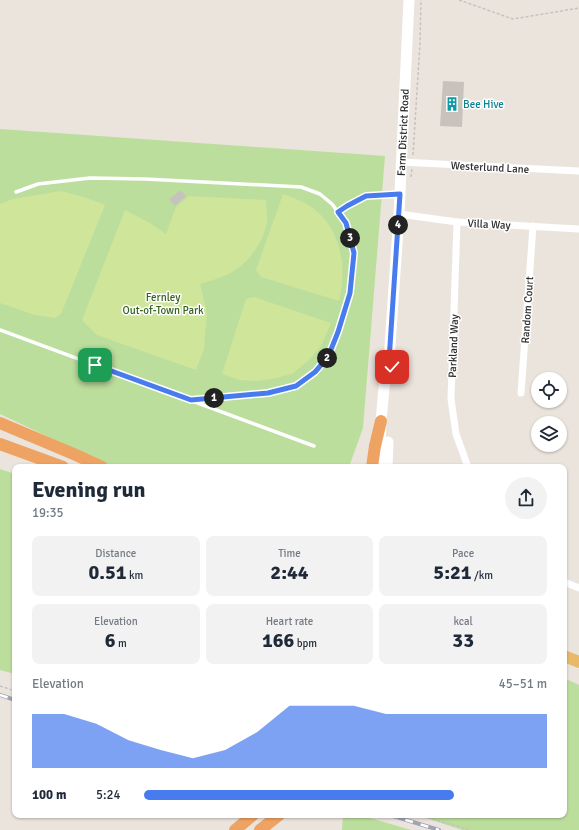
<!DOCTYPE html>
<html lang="en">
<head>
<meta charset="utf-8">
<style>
	:root { --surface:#fff; --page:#f2f2f3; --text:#1f2937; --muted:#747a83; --accent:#487cee }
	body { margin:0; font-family:Signika,sans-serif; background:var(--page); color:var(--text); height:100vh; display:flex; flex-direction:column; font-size:15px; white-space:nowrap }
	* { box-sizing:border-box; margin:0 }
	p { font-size:13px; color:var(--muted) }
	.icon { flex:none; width:22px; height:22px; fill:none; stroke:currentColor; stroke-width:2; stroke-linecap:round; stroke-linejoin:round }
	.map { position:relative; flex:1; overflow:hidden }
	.drawer { position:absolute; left:12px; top:464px; width:555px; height:354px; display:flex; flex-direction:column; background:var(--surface); border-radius:8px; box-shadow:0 1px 3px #0004 }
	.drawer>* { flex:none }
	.fabs { position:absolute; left:531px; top:372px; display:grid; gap:8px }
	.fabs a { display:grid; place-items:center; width:36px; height:36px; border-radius:50%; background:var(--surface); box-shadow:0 1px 3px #0004; font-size:20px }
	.pin { position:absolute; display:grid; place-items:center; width:34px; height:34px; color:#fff; margin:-17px; border-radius:8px; box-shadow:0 2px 6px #0006 }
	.km { position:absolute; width:20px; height:20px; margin:-10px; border-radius:50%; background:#222; color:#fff; font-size:11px; line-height:20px; text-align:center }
	.round { display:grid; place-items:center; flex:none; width:42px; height:42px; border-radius:21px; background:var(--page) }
	.summary { display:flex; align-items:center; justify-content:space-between; height:68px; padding:0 20px }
	h1 { font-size:22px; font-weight:800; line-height:30px }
	.figures { display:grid; grid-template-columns:repeat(3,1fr); gap:6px; height:68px; padding:4px 20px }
	.figures div { display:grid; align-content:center; border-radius:8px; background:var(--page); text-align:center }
	.figures b { font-size:20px; font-weight:800 }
	.figures small { font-size:11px; font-weight:400 }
	.figures p { font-size:11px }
	.chart { height:112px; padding:8px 20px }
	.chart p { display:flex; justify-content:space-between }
	.chart svg { width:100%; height:72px; margin-top:4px; fill:var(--accent); opacity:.7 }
	ul { padding:0 20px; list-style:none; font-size:13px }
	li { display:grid; grid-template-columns:64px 48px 1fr; align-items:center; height:30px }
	li i { height:10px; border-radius:5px; background:var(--accent) }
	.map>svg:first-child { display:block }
	.green { fill:#bcde9d }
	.pitch { fill:#cfe59a }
	.building { fill:#c7c2bc }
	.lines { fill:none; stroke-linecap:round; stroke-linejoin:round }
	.path { stroke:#c3c3c3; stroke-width:1.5; stroke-dasharray:3 2; stroke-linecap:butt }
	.service { stroke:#fff; stroke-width:3.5 }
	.minor { stroke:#fff; stroke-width:7 }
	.secondary { stroke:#fff; stroke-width:11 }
	.primary { stroke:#e8b966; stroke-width:12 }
	.trunk { stroke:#eea363; stroke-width:12 }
	.rail-casing { stroke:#a0a5b3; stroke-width:4 }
	.rail { stroke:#fff; stroke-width:2.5; stroke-dasharray:8; stroke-linecap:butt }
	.route-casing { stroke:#fff; stroke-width:8 }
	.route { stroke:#487cee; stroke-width:5 }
	.labels { text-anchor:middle; stroke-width:3; stroke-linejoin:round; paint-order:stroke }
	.culture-label { font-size:11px; fill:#0d838f; stroke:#fff; text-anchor:start }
	.street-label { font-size:11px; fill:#2a2a2a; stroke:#fff }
	.park-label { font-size:11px; fill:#35631f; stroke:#fff }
</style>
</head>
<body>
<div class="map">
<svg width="579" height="830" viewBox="0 0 579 830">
	<rect width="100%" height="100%" fill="#ebe4dd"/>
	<!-- green -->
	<g class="green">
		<path d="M0,129L385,156L363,428L349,467H112L0,414Z"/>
		<path d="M0,469L15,474V674L0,670Z"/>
		<path d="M564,678L579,685V830H462L417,815H564Z"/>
		<path d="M343,815H360L411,830H342Z"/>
	</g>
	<!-- pitch -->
	<g class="pitch">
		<path d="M61,191L87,198L105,205L61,314L55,318L35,315L0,303V204L13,199Z"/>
		<path d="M283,194C290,197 297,199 303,202C340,221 348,264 339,301L261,277L256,270Z"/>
		<path d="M189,196L266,200C266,207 268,216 267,222C263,244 247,266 226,275C218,279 208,281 200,284L207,313L204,349L196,370L97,335L82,320L125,210L150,223L166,234L176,207Z"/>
		<path d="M254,297L331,323L321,346L309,360L292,374L276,378L257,381L239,380L222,374L246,299Z"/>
	</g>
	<!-- building -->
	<g class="building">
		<path d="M443,81L464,82L462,127L440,126Z"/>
		<path d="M181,190L186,196L175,206L169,199Z"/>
	</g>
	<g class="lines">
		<!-- path -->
		<g class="path">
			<path d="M459,0L513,19L579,8"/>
			<path d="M413,155L420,43L421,0"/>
			<path d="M411,177L412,169"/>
			<path d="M0,686L15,691"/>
			<path d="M418,815L470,830"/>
		</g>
		<!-- service -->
		<g class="service">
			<path d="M16,192L38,184L90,178L145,179L301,187L320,194L332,204L346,223L354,253L350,293L338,332L328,357L315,372L296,386L268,393L191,400"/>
			<path d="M338,212L347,206L366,196L399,195"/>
			<path d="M0,330L314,446"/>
		</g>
		<!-- minor -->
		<g class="minor">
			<path d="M401,162L579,171"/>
			<path d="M399,214L457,222L579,229"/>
			<path d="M457,222L451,399L456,434L468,467"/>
			<path d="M521,393L533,226"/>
			<path d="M564,582L579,588"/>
		</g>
		<!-- secondary -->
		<g class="secondary">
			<path id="s1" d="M379,467L381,421L386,367L389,361L399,214L409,0"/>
			<path d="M387,467L388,442"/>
		</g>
		<!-- primary -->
		<path class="primary" d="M564,656L579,662"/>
		<!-- trunk -->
		<g class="trunk">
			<path d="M0,423L76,455L102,467"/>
			<path d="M0,444L63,467"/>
			<path d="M372,467L375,446L381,421"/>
			<path d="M235,830L253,815"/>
			<path d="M260,830L279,815"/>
		</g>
		<defs>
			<g id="rail">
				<path d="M0,695L15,700"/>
				<path d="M390,815L439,830"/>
			</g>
		</defs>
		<!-- rail casing -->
		<use href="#rail" class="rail-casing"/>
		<!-- rail -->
		<use href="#rail" class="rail"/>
	</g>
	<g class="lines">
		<defs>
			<path id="route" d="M95,365L191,400L268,393L296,386L315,372L328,357L338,332L350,293L354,253L346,223L338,212L347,206L366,196L400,194L389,361L392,367"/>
		</defs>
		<!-- route casing -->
		<use href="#route" class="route-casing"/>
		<!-- route -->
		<use href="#route" class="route"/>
	</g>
	<!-- icons -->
	<defs>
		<symbol id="building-bare" viewBox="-9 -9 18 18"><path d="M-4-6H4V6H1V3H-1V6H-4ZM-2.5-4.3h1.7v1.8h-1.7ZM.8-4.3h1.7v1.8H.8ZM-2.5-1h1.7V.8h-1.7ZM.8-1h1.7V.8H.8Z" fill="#0f9aa8" stroke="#fff" stroke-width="2.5" paint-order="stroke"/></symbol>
	</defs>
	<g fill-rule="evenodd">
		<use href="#building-bare" x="442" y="94" width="20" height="20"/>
	</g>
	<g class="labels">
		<!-- culture labels -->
		<g class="culture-label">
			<text x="463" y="108">Bee Hive</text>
		</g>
		<!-- street labels -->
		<g class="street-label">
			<text dy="4" stroke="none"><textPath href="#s1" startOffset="336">Farm District Road</textPath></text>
			<text transform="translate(490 167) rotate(3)" y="4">Westerlund Lane</text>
			<text transform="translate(489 224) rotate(3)" y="4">Villa Way</text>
			<text transform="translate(527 310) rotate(-86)" y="4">Random Court</text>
			<text transform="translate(453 346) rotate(-88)" y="4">Parkland Way</text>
		</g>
		<!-- park labels -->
		<g class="park-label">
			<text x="163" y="301">Fernley<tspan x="163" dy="13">Out-of-Town Park</tspan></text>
		</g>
	</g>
</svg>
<div class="fabs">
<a><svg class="icon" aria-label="locate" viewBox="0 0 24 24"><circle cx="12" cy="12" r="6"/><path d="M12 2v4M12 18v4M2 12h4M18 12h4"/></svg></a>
<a><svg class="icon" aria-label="layers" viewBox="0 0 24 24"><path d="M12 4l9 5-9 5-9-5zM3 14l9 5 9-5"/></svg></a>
</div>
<div class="pin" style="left:95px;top:365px;background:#1e9e55"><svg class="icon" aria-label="arrive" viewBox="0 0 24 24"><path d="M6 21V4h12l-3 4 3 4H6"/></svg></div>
<div class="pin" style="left:392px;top:367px;background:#d93025"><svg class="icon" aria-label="check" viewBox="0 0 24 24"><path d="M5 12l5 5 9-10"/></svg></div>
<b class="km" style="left:214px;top:398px">1</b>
<b class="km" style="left:327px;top:358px">2</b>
<b class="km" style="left:350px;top:238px">3</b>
<b class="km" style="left:398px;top:225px">4</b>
<section class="drawer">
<div class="summary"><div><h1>Evening run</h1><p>19:35</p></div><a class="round"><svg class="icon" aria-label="share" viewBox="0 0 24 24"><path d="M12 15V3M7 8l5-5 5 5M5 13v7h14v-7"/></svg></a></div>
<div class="figures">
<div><p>Distance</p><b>0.51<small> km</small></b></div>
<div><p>Time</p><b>2:44</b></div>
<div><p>Pace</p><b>5:21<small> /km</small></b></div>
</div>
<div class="figures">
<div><p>Elevation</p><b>6<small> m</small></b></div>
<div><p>Heart rate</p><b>166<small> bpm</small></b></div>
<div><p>kcal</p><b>33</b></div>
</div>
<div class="chart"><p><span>Elevation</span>45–51 m</p>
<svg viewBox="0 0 160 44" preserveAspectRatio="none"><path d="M0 44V11L10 11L20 17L30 27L40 33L50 38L60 33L70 22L80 6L90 6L100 6L110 11L120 11L130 11L140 11L150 11L160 11V44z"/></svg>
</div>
<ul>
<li><b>100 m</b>5:24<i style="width:77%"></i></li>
</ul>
</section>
</div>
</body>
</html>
